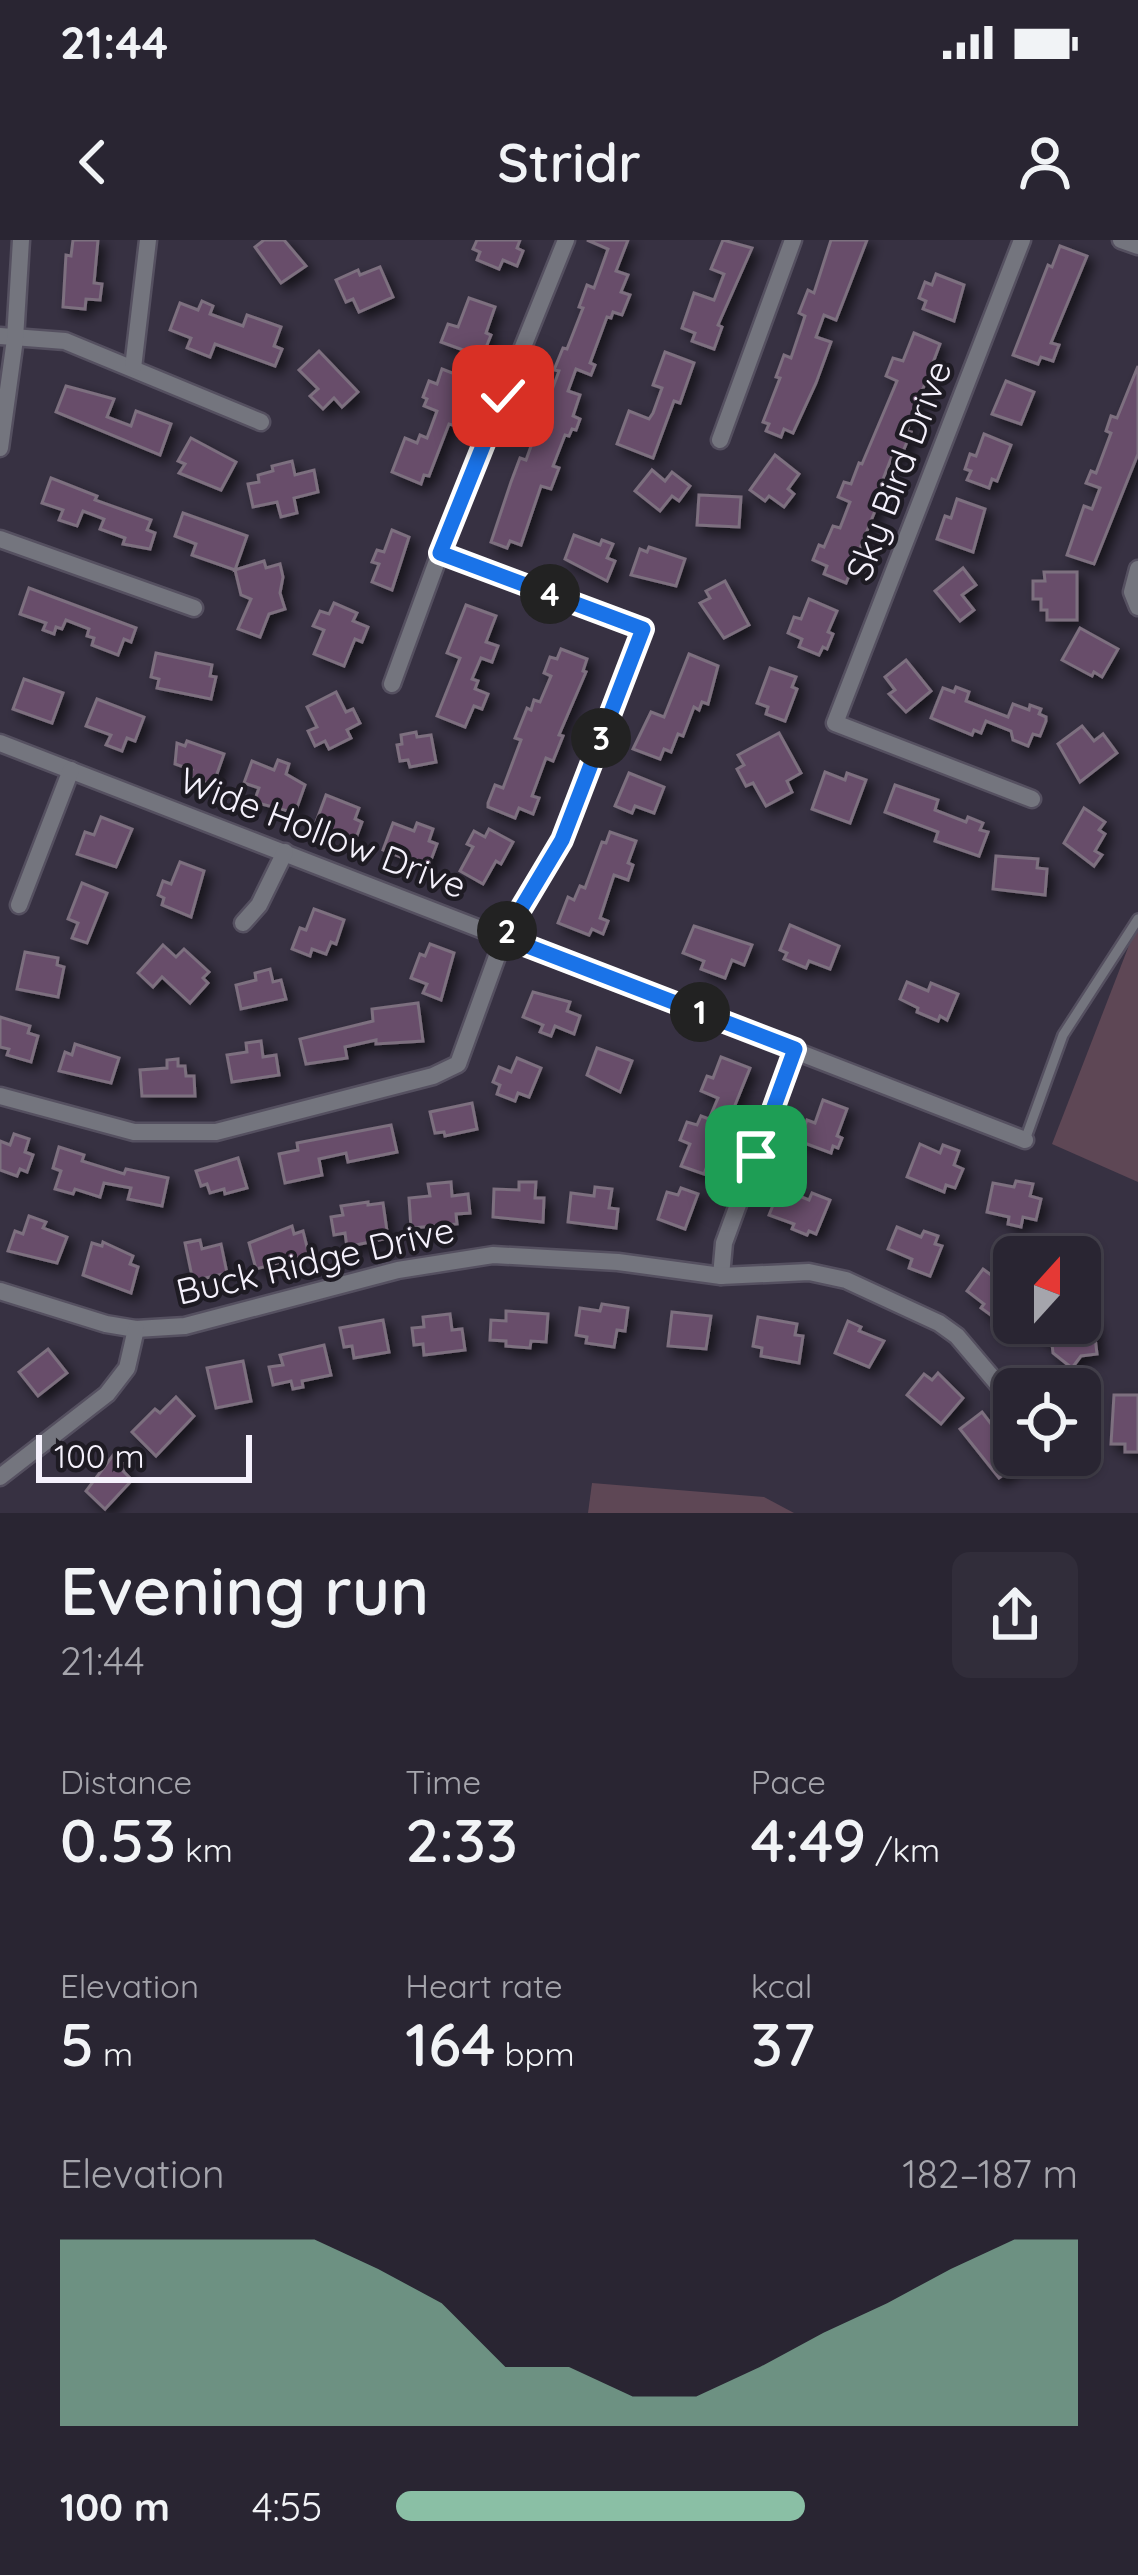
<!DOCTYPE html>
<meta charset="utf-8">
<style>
body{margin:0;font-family:Quicksand,sans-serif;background:#312d3a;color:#f1f3f6;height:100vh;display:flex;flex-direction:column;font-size:45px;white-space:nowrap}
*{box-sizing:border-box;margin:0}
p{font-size:39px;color:#a5a5ac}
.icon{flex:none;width:66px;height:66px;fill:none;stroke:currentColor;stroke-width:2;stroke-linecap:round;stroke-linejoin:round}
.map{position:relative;height:1273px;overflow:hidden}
.details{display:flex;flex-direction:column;background:#292532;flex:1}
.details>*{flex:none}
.needle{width:78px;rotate:21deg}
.controls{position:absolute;left:993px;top:996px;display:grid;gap:24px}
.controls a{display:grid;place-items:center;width:108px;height:108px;border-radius:18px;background:#292532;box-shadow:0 3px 9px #0004,0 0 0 3px #45424d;font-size:60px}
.scale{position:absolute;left:36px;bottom:30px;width:216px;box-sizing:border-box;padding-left:12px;border:6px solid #f5f1fc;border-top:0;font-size:33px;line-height:42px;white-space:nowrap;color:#f5f1fc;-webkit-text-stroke:9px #1e1b23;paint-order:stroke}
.pin{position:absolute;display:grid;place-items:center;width:102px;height:102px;color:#fff;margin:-51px;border-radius:24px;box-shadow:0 6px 18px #0006}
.km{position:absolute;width:60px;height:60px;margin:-30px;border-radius:50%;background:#222;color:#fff;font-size:33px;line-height:60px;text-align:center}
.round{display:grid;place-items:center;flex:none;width:126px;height:126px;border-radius:18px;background:#312d3a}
.head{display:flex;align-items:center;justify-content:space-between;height:204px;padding:0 60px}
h1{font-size:66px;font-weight:600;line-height:90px}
.figures{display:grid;grid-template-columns:repeat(3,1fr);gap:18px;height:204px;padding:12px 60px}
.figures div{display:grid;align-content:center}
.figures b{font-size:60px;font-weight:600}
.figures small{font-size:33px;font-weight:400}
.figures p{font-size:33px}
.chart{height:336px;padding:24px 60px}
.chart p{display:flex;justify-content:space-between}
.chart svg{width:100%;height:216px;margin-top:12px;fill:#8abfa5;opacity:.7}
ul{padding:0 60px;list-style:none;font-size:39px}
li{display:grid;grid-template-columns:192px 144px 1fr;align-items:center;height:90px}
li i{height:30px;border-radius:15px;background:#8abfa5}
.status{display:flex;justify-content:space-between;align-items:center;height:84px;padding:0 60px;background:#292532;direction:ltr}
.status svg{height:33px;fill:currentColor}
header{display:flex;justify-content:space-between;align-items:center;height:156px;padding:0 60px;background:#292532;font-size:54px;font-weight:600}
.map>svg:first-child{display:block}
</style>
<div class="status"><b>21:44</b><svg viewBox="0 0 49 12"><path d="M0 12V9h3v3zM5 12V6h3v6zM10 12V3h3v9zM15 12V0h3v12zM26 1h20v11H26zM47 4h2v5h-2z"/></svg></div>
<header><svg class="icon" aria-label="back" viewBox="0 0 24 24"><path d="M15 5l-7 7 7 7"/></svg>Stridr<svg class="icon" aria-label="person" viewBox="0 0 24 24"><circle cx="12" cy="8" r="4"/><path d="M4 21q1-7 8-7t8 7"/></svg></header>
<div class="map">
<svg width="1138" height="1273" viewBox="0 0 1138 1273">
<defs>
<filter id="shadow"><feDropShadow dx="6" dy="6" stdDeviation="6" flood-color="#0009"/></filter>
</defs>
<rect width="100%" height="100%" fill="#373142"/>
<!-- green -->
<g fill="#5e4755">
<path d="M1138,682v260l-86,-38z"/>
<path d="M592,1243l172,14 30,16h-206z"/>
</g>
<!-- building -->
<g fill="#674e6b" stroke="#7d6f7f" stroke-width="3" filter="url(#shadow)">
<path d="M73,0h25l-4,43 8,1 -2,16 -14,-1 -1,10 -22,-2 3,-52 5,1z"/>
<path d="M264,0h20l22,26 -25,17 -26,-36z"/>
<path d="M477,0h43l-3,8 6,3 -6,15 -14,-6 -4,9 -22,-9 3,-8 -7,-3z"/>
<path d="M587,0h41l-12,31 12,4 -7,17 9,3 -8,20 -9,-3 -2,6 -4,-1 -17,46 5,2 -4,10 -15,-6 -8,22 12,4 -7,21 7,3 -4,11 -4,-1 -3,7 -4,-1 -12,31 6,2 -8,21 -10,-3 -20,59 -11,-4 -3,7 -16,-6 20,-60 9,-24 6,2 13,-36 -5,-2 5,-15 6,2 14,-38 -5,-1 9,-22 4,1 16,-41 -4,-1 8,-22 7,3 14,-39z"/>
<path d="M723,0l29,8 -34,77 4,2 -8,22 -22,-8 3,-8 -13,-5 12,-35 20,7 10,-26 -13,-5z"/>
<path d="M831,0h36l-31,80 -12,-5 -8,22 15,5 -15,41 -23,50 -9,-4 -3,8 -15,-6 3,-7 -6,-2 17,-44 -4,-1 8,-22 7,3 14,-42 -6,-3 9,-23 6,3z"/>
<path d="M1060,6l27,10 -36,87 8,2 -6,16 -12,-4 -3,7 -25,-9 35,-90 4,2z"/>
<path d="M380,27l13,30 -34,15 -6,-13 -7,3 -10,-22 22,-10 2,5z"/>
<path d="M936,34l28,11 -10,36 -31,-12 3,-8 -7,-3 6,-16 7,3z"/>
<path d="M469,58l26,9 -9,26 5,2 -6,15 -6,-2 -2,7 -36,-13 7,-18 10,3z"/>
<path d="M202,61l11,5 -3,8 33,12 4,-11 34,12 -7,19 8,3 -7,17 -60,-22 -5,13 -23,-9 4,-10 -21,-8 10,-27 18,7z"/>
<path d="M914,93l26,11 -9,24 5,2 -6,15 -5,-1 -11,26 -7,21 4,1 -11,27 -8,-3 -15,39 4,1 -35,87 -22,-9 3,-8 -14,-6 6,-15 5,2 9,-21 7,2 10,-26 -12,-5 6,-15 7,2 8,-21 3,1 35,-83 -11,-5 7,-18 10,3z"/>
<path d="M319,111l39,41 -16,15 -8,-9 -11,11 -13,-13 8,-7 -19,-19z"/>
<path d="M665,112l29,11 -14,40 -6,-2 -21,57 -36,-14 12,-33 20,8 4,-6 9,-25 -9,-3z"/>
<path d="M1138,126v88l-44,110 -27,-9 17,-49 8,3 8,-21 -14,-5 5,-12 5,2 15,-40 -5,-2 5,-15 6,2z"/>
<path d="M442,129l26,10 -9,24 5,2 -8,21 -7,-2 -20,52 -5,-1 -3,9 -29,-12 13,-34 12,5 3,-8 7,3 10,-27 -13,-5 3,-7 -4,-2 6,-16 8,3z"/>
<path d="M1006,141l28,11 -13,32 -29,-10z"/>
<path d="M66,146l48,13 -7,18 24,9 5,-15 35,13 -11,31 -104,-43z"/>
<path d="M984,194l27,11 -14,36 -5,-2 -3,9 -22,-8 4,-9 -6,-2 5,-15 6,2z"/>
<path d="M191,198l45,24 -15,28 -42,-17 6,-9 -7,-3z"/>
<path d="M775,215l24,19 -11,15 6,5 -10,13 -15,-11 -4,5 -15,-11z"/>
<path d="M292,221l3,14 19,-5 4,22 -24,6 3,15 -16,4 -4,-15 -24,5 -5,-23 11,-2 -1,-7 15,-4 -1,-5z"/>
<path d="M652,230l13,11 7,-9 18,14 -11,15 -7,-5 -12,15 -25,-20z"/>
<path d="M51,238l46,18 -2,4 56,20 -4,10 8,3 -5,16 -27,-5 2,-6 -25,-9 4,-10 -21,-8 -6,15 -18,-6 4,-10 -21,-7z"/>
<path d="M699,255l42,2 -2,30 -42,-2z"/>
<path d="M957,259l28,10 -12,43 -36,-13 8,-23 6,2z"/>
<path d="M183,273l64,23 -12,34 29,-9 2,7 14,-4 3,13 -3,16 5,16 -16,5 -9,23 -22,-8 13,-30 -10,-4 -6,-25 -43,-15 4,-11 -21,-8z"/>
<path d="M392,290l17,7 -17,53 -20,-8 7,-18 -7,-2 5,-12 7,2z"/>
<path d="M574,295l26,10 2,-5 11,4 -6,14 8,3 -8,20 -42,-22z"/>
<path d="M649,307l36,12 -9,27 -45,-11 9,-26 7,3z"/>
<path d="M963,328l13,17 -14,10 12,15 -14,11 -25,-30z"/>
<path d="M1044,332h33v48h-30v-10h-6v-11h-8v-18h12z"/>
<path d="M725,341l24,44 -25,13 -24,-35 10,-5 -4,-7z"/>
<path d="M29,348l107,40 -5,14 -7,-3 -6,16 -26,-10 2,-7 -7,-2 2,-7 -23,-9 -4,9 -6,-2 -2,7 -11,-4 3,-7 -26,-9z"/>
<path d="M809,359l28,12 -9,21 5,2 -6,15 -4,-2 -4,8 -20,-8 3,-8 -14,-6 6,-16 7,2z"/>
<path d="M334,363l23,10 -4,8 15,6 -6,15 -7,-3 -11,27 -30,-12 10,-24 -11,-4 7,-15 9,3z"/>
<path d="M466,365l30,11 -10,26 12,4 -6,16 -11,-4 -9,21 6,2 -3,8 13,5 -6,15 -8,-3 -9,21 -28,-11 23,-58 -13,-5z"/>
<path d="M1080,388l38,21 -16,28 -8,-5 -2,4 -30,-16z"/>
<path d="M561,409l26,10 -4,12 3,1 -27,63 4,1 -10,25 -7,-3 -14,38 7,2 -6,16 -14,-6 -4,10 -27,-11v-4l7,-18 8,3 18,-48 -6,-2 12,-30 4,2 3,-10 6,2 11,-26 -7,-3 6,-16 7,2z"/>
<path d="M156,413l56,12 -2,11 6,1 -5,22 -54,-11 2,-9 -8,-2z"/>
<path d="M689,414l29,12 -10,38 -6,-2 -3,8 -5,-3 -11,29 -5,-2 -7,18 -7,-3 -4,10 -27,-10 18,-37 13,5z"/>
<path d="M906,420l25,31 -25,21 -17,-18 6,-4 -10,-13z"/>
<path d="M770,428l26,9 -4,10 5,2 -12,32 -19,-7 2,-7 -11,-4z"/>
<path d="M24,439l39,14 -11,30 -39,-14z"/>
<path d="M956,447l13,5 -3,9 42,16 5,-13 16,6 1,-5 11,4 -2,5 7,3v4l-6,15 -7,-2 -5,12 -15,-6 -2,-9 -25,-10 -5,12 -7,-3 -2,5 -41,-17 12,-30 11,4z"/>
<path d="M336,452l10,20 7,-3 7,14 -13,7 4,8 -22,11 -4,-8 -10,5 -7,-15 9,-4 -10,-20z"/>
<path d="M97,459l47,18 -9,24 -8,-3 -5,13 -16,-6 5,-10 -25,-9z"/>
<path d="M1082,486l12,15 9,-7 14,19 -37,29 -22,-38z"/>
<path d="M416,492l1,5 14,-2 5,27 -26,5 -2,-7 -8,1 -3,-16 5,-1 -1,-9z"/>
<path d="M779,493l22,40 -14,8 5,11 -26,14 -13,-23 -7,3 -9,-17 7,-4 -6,-10z"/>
<path d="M187,501l37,13 -11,31 -24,-8 3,-7 -17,-6 2,-21 8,3z"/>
<path d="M278,520l11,4 -3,10 19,11 -10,28 -41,-11 5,-14 -15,-5 8,-22 22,9z"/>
<path d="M825,532l20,8 2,-7 19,7 -16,43 -38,-14z"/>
<path d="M629,533l35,14 -10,26 -19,-7 -3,7 -17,-7z"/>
<path d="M895,545l43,15 -3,10 31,12 2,-5 15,6 -3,7 8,2 -9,24 -44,-15 3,-9 -53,-20z"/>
<path d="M326,555l33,13 -4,11 7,3 -7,19 -39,-19z"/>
<path d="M1084,568l21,14 -6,8 6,4 -10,17 7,4 -8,11 -30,-23z"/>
<path d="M101,577l31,12 -16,38 -39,-13 8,-22 9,3z"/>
<path d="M393,583l21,8 3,-8 16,6 -4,12 8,3 -9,24 -45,-18z"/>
<path d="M489,589l24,13 -12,22 -5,-3 -13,23 -23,-13 13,-24 -6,-3 7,-13 11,6z"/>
<path d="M610,592l26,9 -8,22 5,2 -5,15 -14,-5 -14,43 8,3 -5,13 -11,-5 -3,6 -31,-12 10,-26 6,3 6,-14 5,2 17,-46 4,1z"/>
<path d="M996,616l42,3 -1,9 10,1 -2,26 -52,-6z"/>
<path d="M180,622l24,9 -13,46 -29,-12 2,-7 -6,-3 5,-14 8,3z"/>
<path d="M82,643l25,10 -20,50 -15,-5 6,-15 -10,-4z"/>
<path d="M314,669l30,11 -8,24 -5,-2 -5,12 -14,-5 -2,7 -18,-7 8,-21 6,2z"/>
<path d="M790,685l49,21 -9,23 -21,-8 -3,7 -22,-9 3,-6 -7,-3z"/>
<path d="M694,686l58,19 -8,20 -12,-5 -7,18 -24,-9 3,-8 -21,-8z"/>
<path d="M430,704l24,9 -13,47 -18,-7 4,-9 -16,-6 9,-24 5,2z"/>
<path d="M163,705l13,12 8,-8 25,23 -6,6 5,5 -18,20 -28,-26 -9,10 -15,-14z"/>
<path d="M25,712l33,6 -1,7 7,2 -6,30 -41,-8z"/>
<path d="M270,729l3,13 8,-2 5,19 -45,10 -5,-24 20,-5 -1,-7z"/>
<path d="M907,742l21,9 3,-8 27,11 -11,26 -7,-4 -2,5 -21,-9 1,-4 -18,-9z"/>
<path d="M533,752l37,10 -3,9 13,5 -6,18 -19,-8 -4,10 -11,-4 3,-7 -20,-8z"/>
<path d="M418,763l5,38 -47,3v-4l-31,7 2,11 -41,6 -6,-25 73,-18 -1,-12z"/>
<path d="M0,777l30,9 -2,7 10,3 -7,26 -24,-7 2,-6 -9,-2z"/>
<path d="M261,801l2,16 13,-2 3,20 -47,7 -5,-27 20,-3 -1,-9z"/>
<path d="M75,804l44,14 -8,25 -52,-12 6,-19 7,3z"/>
<path d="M597,808l35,13 -12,31 -33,-17z"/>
<path d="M721,817l29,11 -40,99 -3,-1 -3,8 -23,-8 9,-22 -10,-4 7,-18 10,3 4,-9 8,3 9,-21 -17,-7 6,-15 6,2z"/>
<path d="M517,818l24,10 -12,29 -11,-4 -3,8 -18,-7 3,-9 -7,-3 6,-15 12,5z"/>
<path d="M178,819v7h7l1,10h8l1,20h-53l-2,-26 27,-2v-8z"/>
<path d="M823,860l24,9 -10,27 5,2 -4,10 -5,-2 -2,7 -32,-12 8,-21 8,3z"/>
<path d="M472,863l5,26 -32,7 -1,-4 -9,1 -5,-21z"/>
<path d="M391,885l6,27 -49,10 -2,-9 -27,6 3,16 -37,8 -6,-29 19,-4 -1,-7z"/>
<path d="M14,894l15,5 -4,13 8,3 -6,17 -7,-3 -3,7 -17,-6v-29l10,4z"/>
<path d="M920,904l20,9 3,-8 16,6 -5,14 9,4 -8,19 -9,-3 -2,7 -37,-15z"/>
<path d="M59,907l25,8 -2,6 42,13 2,-5 42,9 -6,28 -34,-7 3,-11 -27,-5 -4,14 -25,-8 -2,5 -18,-5 6,-18 -8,-3z"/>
<path d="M238,918l9,30 -22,6 -1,-5 -14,4 -3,-9 -6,2 -5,-15z"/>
<path d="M1016,941l17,3 -3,12 11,3 -5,21 -13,-3 -2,10 -13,-3 1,-7 -22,-5 6,-29 21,4z"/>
<path d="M451,942l1,14 16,-2 2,19 -14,1 1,10 -46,4 -2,-30 21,-2 -2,-12z"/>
<path d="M519,942h17l-1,16h9l-1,24 -50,-5 1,-28 25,1z"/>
<path d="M595,947l17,2 -3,19 9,1 -2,19 -48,-6 3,-29 23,3z"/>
<path d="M681,948l17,6 -13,35 -27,-10 9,-27 11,3z"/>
<path d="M780,948l29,12 3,-7 18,7 -14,34 -7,-3 -2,4 -15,-6 2,-5 -25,-9z"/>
<path d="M368,962v3l15,-2 5,35 -41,9 -2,-14 -11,2 -3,-18 12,-2 -2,-9z"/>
<path d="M29,976l17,6 -3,6 24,9 -10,26 -49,-12 7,-20 8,3z"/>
<path d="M292,986l2,8 9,-3 6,24 -53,14 -7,-26z"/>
<path d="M897,987l24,10 3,-6 14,5 -3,8 7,2 -12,30 -21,-8 3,-9 -24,-10z"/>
<path d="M200,1000l2,9 19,-5 6,29 -34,8 -8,-38z"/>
<path d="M103,1002l30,14 -3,8 8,3 -7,26 -48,-18 9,-32 10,3z"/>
<path d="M983,1029l19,14 4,-5 8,6v21l-9,12 -7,-4 -3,5 -14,-10 3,-4 -17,-13z"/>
<path d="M602,1064l26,4 -3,23 -8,-1 -3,17 -28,-4 1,-6 -11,-2 4,-27 20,3z"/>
<path d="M1080,1070l13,10 4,34 -16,2 -9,12 -19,-15 -1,-9 -10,-8 -2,-13h40z"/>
<path d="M506,1071l42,3 -2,28 -15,-1 -1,7 -24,-2v-5l-16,-1 1,-20 15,1z"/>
<path d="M672,1072l39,4 -5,33 -38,-3z"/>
<path d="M450,1074l2,16 10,-1 3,21 -41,5 -1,-11 -9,1 -2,-17 12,-1 -1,-10z"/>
<path d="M758,1077l39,7 -2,11 8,1 -4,27 -38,-7 1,-8 -9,-2z"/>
<path d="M383,1080l6,32 -35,6 -2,-12 -8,1 -4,-19z"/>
<path d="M848,1081l13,6 -2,4 25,10 -15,26 -34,-14z"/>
<path d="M324,1105l7,30 -29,6 1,6 -10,2 -2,-8 -18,4 -4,-18 14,-2 -3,-10z"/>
<path d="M48,1109l19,24 -29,23 -19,-24z"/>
<path d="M243,1121l8,40 -35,7 -9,-40z"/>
<path d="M938,1133l25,25 -22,26 -34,-29 17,-21 8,6z"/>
<path d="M1114,1155h24v57h-13v-8h-14z"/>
<path d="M176,1157l18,19 -38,40 -24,-24 23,-23 5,4z"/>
<path d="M982,1172l29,38 -6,5 9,12 -15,11 -39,-49z"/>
<path d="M114,1214l13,12 -4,5 9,9 -27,29 -19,-18z"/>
</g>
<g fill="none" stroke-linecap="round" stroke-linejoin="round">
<defs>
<path id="lane" d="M1025,900l38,-105 75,-116"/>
<g id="street">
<path d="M1022,0l-187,483 197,76"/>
<path d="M1121,0l17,6"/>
<path d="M0,96l65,5 196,81"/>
<path d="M133,128l15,-128"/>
<path d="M720,200l73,-200"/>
<path d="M0,208l15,-109 6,-99"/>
<path d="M0,299l194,69"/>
<path d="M1138,329l-6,23 6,15"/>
<path d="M392,444l48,-131 126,-313"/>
<path d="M0,503l1025,397"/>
<path d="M19,665l52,-135"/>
<path d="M243,683l16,-18 26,-53"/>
<path d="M0,856l134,36h82l217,-56 25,-12 46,-127 15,-29 43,-68 81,-211 -203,-76"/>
<path d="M721,1036l3,-33 71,-194"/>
<path d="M0,1051l106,33 30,5 49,-3 213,-56 95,-15 125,7 103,14 88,-4 37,8 93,43 18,13 44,52 13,8"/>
<path d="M0,1237l107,-83 20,-26 9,-39"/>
</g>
</defs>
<!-- lane casing -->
<use href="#lane" stroke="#555060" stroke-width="14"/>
<!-- street casing -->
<use href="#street" stroke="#555060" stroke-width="21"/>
<!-- lane -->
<use href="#lane" stroke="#74757e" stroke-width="9"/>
<!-- street -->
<use href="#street" stroke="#74757e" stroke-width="16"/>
</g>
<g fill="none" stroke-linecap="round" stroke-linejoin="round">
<defs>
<path id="route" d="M503,156l-63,157 203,76 -81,211 -58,97 291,112 -39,107"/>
</defs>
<!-- route casing -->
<use href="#route" stroke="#fff" stroke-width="24"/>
<!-- route -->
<use href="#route" stroke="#1a73e8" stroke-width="15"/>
</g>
<g text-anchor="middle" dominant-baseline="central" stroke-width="9" stroke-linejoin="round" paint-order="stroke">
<!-- street labels -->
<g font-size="36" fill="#f5f1fc" stroke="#1e1b23">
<text transform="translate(898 230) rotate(-69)">Sky Bird Drive</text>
<text transform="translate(323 592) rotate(21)">Wide Hollow Drive</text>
<text transform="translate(315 1020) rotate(-13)">Buck Ridge Drive</text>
</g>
</g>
</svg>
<div class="controls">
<a><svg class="needle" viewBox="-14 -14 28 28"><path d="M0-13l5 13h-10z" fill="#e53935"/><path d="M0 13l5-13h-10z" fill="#a5a5ac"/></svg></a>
<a><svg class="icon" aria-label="locate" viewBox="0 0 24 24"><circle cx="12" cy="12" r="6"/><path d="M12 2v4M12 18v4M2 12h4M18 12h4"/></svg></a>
</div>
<div class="scale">100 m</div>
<div class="pin" style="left:756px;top:916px;background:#1e9e55"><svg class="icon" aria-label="arrive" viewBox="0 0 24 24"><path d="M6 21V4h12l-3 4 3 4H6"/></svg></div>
<div class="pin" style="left:503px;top:156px;background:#d93025"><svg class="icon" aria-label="check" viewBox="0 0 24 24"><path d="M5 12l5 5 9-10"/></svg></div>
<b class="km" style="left:700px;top:772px">1</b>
<b class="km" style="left:507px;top:691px">2</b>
<b class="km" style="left:601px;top:498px">3</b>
<b class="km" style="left:550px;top:354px">4</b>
</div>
<section class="details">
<div class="head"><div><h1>Evening run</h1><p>21:44</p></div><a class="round"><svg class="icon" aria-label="share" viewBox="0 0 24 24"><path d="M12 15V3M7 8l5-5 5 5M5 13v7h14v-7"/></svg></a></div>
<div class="figures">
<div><p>Distance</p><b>0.53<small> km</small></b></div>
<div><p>Time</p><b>2:33</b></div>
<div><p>Pace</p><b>4:49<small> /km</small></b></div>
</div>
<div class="figures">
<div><p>Elevation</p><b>5<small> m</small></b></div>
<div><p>Heart rate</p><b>164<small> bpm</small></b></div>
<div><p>kcal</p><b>37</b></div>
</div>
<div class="chart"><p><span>Elevation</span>182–187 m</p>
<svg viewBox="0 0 160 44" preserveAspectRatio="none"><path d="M0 44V6L10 6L20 6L30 6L40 6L50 12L60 19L70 32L80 32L90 38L100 38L110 32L120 25L130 19L140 12L150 6L160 6V44z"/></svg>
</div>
<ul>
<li><b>100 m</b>4:55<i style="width:60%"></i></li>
</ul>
</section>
